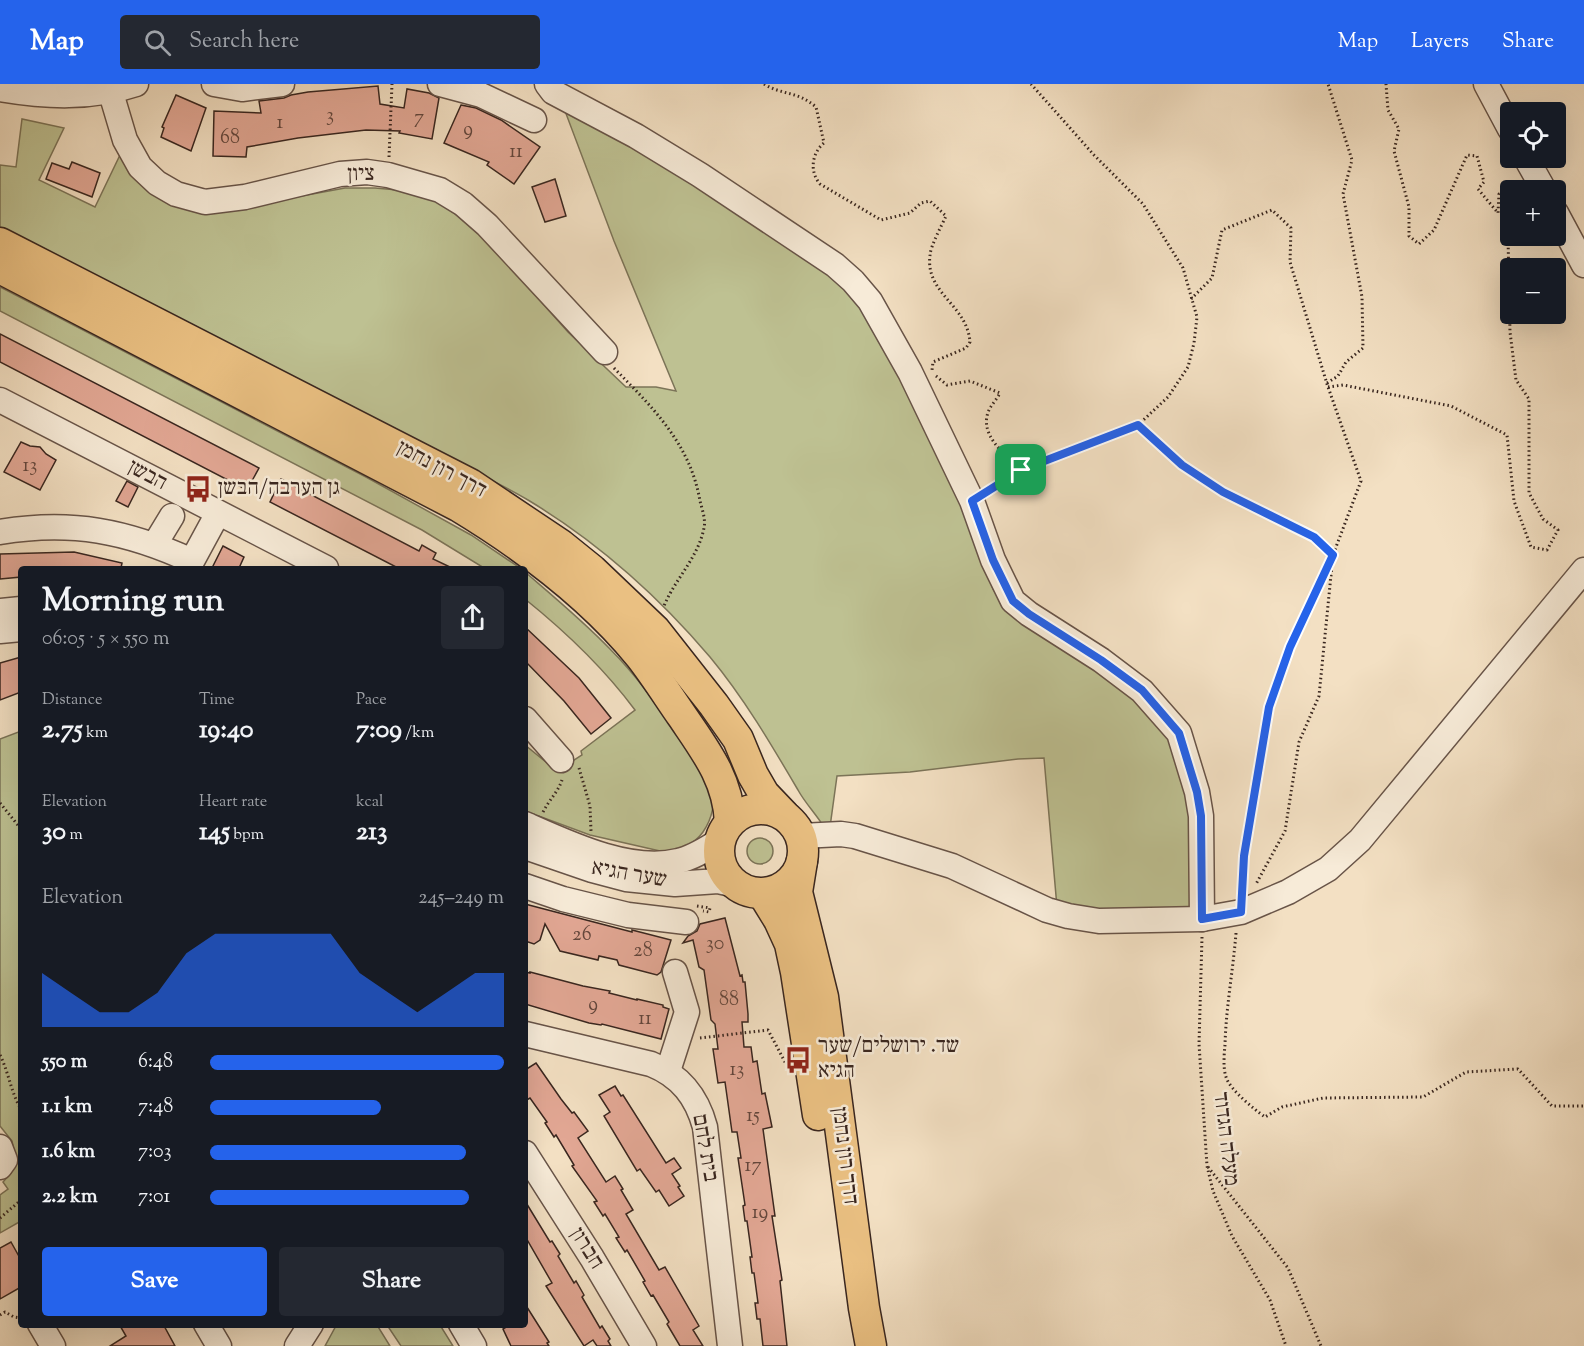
<!DOCTYPE html>
<meta charset="utf-8">
<style>
body{margin:0;font-family:"Sorts Mill Goudy","Frank Ruhl Libre",serif;background:#242831;color:#f1f3f6;height:100vh;display:flex;flex-direction:column;font-size:22px;white-space:nowrap}
*{box-sizing:border-box;margin:0}
p{font-size:20px;color:#9ea1a6}
.icon{flex:none;width:33px;height:33px;fill:none;stroke:currentColor;stroke-width:2;stroke-linecap:round;stroke-linejoin:round}
.map{position:relative;flex:1;overflow:hidden}
.sheet{position:absolute;left:18px;top:482px;width:510px;height:762px;display:flex;flex-direction:column;background:#171b24;border-radius:6px;box-shadow:0 6px 24px #0002}
.sheet>*{flex:none}
.tools{position:absolute;left:1500px;top:18px;display:grid;gap:12px}
.tools a{display:grid;place-items:center;width:66px;height:66px;border-radius:6px;background:#171b24;box-shadow:0 6px 24px #0002;font-size:30px}
.pin{position:absolute;display:grid;place-items:center;width:51px;height:51px;color:#fff;margin:-26px;border-radius:12px;box-shadow:0 3px 9px #0006}
.round{display:grid;place-items:center;flex:none;width:63px;height:63px;border-radius:6px;background:#242831}
.headline{display:flex;align-items:center;justify-content:space-between;height:102px;padding:0 24px}
h1{font-size:33px;font-weight:700;line-height:45px}
.stats{display:grid;grid-template-columns:repeat(3,1fr);gap:9px;height:102px;padding:6px 24px}
.stats div{display:grid;align-content:center}
.stats b{font-size:26px;font-weight:700}
.stats small{font-size:16px;font-weight:400}
.stats p{font-size:16px}
.chart{height:168px;padding:12px 24px}
.chart p{display:flex;justify-content:space-between}
.chart svg{width:100%;height:108px;margin-top:6px;fill:#2563eb;opacity:.7}
.cta{display:flex;gap:12px;margin-top:auto;padding:12px 24px}
.cta a{flex:1;height:69px;border-radius:6px;background:#2563eb;color:#fff;font-size:24px;font-weight:700;line-height:69px;text-align:center}
.cta a+a{background:#242831;color:#f1f3f6}
ul{padding:0 24px;list-style:none;font-size:20px}
li{display:grid;grid-template-columns:96px 72px 1fr;align-items:center;height:45px}
li i{height:15px;border-radius:8px;background:#2563eb}
header{display:flex;align-items:center;gap:36px;box-sizing:border-box;height:84px;padding:0 30px;background:#2563eb;color:#fff}
header strong{font-size:28px}
nav{display:flex;gap:33px;margin-inline-start:auto;font-size:21px}
.search{width:420px;height:54px;background:#242831;display:flex;align-items:center;gap:15px;box-sizing:border-box;padding:0 21px;border-radius:6px;color:#9ea1a6;font-size:22px}
.map>svg:first-child{display:block}
</style>
<header>
<strong>Map</strong>
<div class="search"><svg class="icon" aria-label="search" viewBox="0 0 24 24"><circle cx="10" cy="10" r="6"/><path d="M15 15l6 6"/></svg>Search here</div>
<nav><a>Map</a><a>Layers</a><a>Share</a></nav>
</header>
<div class="map">
<svg width="1584" height="1262" viewBox="0 0 1584 1262">
<rect width="100%" height="100%" fill="#f3e0c3"/>
<filter id="stains"><feTurbulence type="fractalNoise" baseFrequency=".00333" numOctaves="4"/><feColorMatrix values="0 0 0 0 .2 0 0 0 0 .09 0 0 0 0 .02 0 0 0 .5 -.17"/></filter>
<radialGradient id="worn" r=".72"><stop offset=".6" stop-color="#630" stop-opacity="0"/><stop offset="1" stop-color="#630" stop-opacity=".3"/></radialGradient>
<!-- green -->
<g fill="#bec192" stroke="#7c7458" stroke-width="1.5">
<path d="M565,27l97,53 182,121 28,36 98,199 23,69 11,17 111,75 35,30 22,31 18,67v100l-83,7 -50,-9 -13,-149 -26,1 -108,13 -73,4 -7,51h-6c-8,-13 -19,-24 -26,-37 -27,-46 -54,-92 -88,-133 -51,-60 -114,-116 -182,-157 -17,-10 -35,-19 -52,-28l-476,-240v-67l16,2 6,-48 42,9 -25,52 56,27 25,-52 106,55 119,-22h30l34,3 26,9 23,16 32,28 78,88 58,55h30l20,4 -62,-150z"/>
<path d="M0,203l366,190 105,58 49,33h-36l-62,-38 -422,-219z"/>
<path d="M525,488c29,25 58,49 85,77 29,29 53,63 75,97 8,12 20,25 26,38 6,16 1,35 -8,48 -10,14 -27,21 -43,19l-70,-16 -65,-24v-66l32,26 25,-16 -1,-4 54,-41c-32,-43 -69,-78 -110,-111z"/>
<path d="M21,647v490l-21,12v-38l8,-6 -5,-7 8,-9 2,-27 -1,-5 -12,-15v-387z"/>
<circle cx="760" cy="767" r="13"/>
<path d="M337,1240l40,1 13,21h-65z"/>
<path d="M387,1241h53l13,21h-52z"/>
</g>
<!-- building -->
<g fill="#e2a794" stroke="#39261f" stroke-width="1.5">
<path d="M378,2l2,18 24,4 3,-19 22,4 10,5 -7,41 -33,-6 1,-2 -34,-1 -68,8 -51,9 -1,10 -33,-1 1,-45 47,2 -2,-12 25,-3 7,-3 17,-3z"/>
<path d="M176,11l30,13 -15,43 -30,-14 3,-9 -2,-1z"/>
<path d="M461,21l15,3 25,12 39,27 -26,37 -27,-19 2,-3 -45,-19z"/>
<path d="M72,78l28,11 -8,24 -46,-18 6,-16 17,6z"/>
<path d="M555,95l11,37 -21,6 -13,-35z"/>
<path d="M0,250l259,134 -12,22 -247,-128z"/>
<path d="M21,358l9,4 10,1 6,7 10,6 -16,30 -36,-18z"/>
<path d="M281,395l138,72 3,-6 14,8 -3,6 19,9h-54l-128,-66z"/>
<path d="M127,397l11,6 -10,20 -12,-6z"/>
<path d="M223,462l21,11 -5,11h-27z"/>
<path d="M74,468l48,11 -1,5h-100v9l-21,2v-25z"/>
<path d="M525,543l54,51 32,40 -20,16 -27,-33 -39,-40z"/>
<path d="M21,573v35l-21,8v-37z"/>
<path d="M525,820l107,28v-2l39,10 -10,32 -4,3 -38,-10 -2,-5 -18,-4 -1,4 -38,-9 -15,-27 -5,16 -6,4 -9,-3z"/>
<path d="M725,834l15,58 2,-1 1,7h2l3,32v8h-6l2,25h7l2,15 4,-1 5,33 3,-1 7,34 -9,2 12,87h-3l10,64 -2,1 7,65h-24l-3,-27h-3l-2,-16h3l-4,-30h-2l-2,-16h2l-5,-36h-2l-2,-15 2,-1 -7,-47h3l-4,-26h-5l-7,-50 -7,1 -5,-34h5l-3,-25 -4,-4 -7,-50 -5,-3 -6,-27 -10,3 5,-7 9,-5 3,-7z"/>
<path d="M525,888l5,1v-1l53,14 27,5 -1,2 28,7v-1l26,6v2l6,2 -8,30 -59,-15 -1,1 -12,-2 -64,-19z"/>
<path d="M536,979l25,36 11,14 2,-1 14,19 -10,7 28,44 9,-6 8,13 -2,1 12,20 -7,4 33,56 6,-3 34,59 -6,4 10,16h-23l-13,-22 2,-2 -16,-27 -2,1 -8,-14 2,-1 -18,-31 -2,2 -9,-14 3,-1 -14,-23 -2,2 -9,-14 3,-1 -25,-35 2,-1 -18,-30 -2,2 -9,-14 2,-1 -17,-24 -5,3v-31z"/>
<path d="M615,1002l6,10 2,-1 43,68 8,-5 7,10 -9,6 8,12 -2,1 6,9 -15,10 -10,-16 -3,2 -16,-23 -3,2 -33,-55 6,-4 -11,-17z"/>
<path d="M525,1117l25,41 2,-1 8,13 -2,2 16,27 2,-2 8,14 -2,2 18,31 2,-2 8,13 -2,2 3,5h-14l-4,-6 -9,6 -38,-60 6,-3 -27,-47z"/>
<path d="M11,1158l10,18v27l-21,12v-51z"/>
<path d="M525,1220l24,38 -2,1 2,3h-38l-8,-17 8,-5h14z"/>
<path d="M119,1240h44l12,22h-65l16,-10z"/>
</g>
<g fill="none" stroke-linecap="round" stroke-linejoin="round">
<defs>
<g id="minor">
<path d="M214,0l28,5 40,-5"/>
<path d="M440,0l41,11 53,25"/>
<path d="M547,0l6,8 83,44 64,39 135,90 18,16 17,20 40,71 62,129 21,59 20,41 16,13 72,46 41,31 37,42 18,59 4,24 1,103"/>
<path d="M1486,0l24,45"/>
<path d="M0,5c47,8 91,10 136,-5"/>
<path d="M111,9l14,47 15,27 17,16 19,11 29,8 40,-5 95,-23 27,-2 21,3 52,15 23,14 24,21 118,127"/>
<path d="M1526,74l18,32"/>
<path d="M1556,129l28,52"/>
<path d="M0,316l326,168"/>
<path d="M0,448c71,-12 127,-1 192,29l26,-48"/>
<path d="M155,460l17,-28"/>
<path d="M0,527l21,-2"/>
<path d="M0,547l21,-2"/>
<path d="M525,635l36,41"/>
<path d="M525,740c43,19 105,49 153,37 15,-3 28,-12 41,-20"/>
<path d="M801,752l40,-2 14,2 97,30 95,44 21,6 31,5 103,-2 39,-7 47,-20 40,-23 32,-29 224,-270"/>
<path d="M525,763l67,23 34,9 49,5 43,-3 18,4"/>
<path d="M525,802l38,13 65,16 58,7"/>
<path d="M525,950l126,30c30,12 46,33 54,63l25,219"/>
<path d="M668,987l19,-59 -12,-40"/>
<path d="M0,1063l5,13 -5,7"/>
<path d="M525,1069l67,105 52,88"/>
<path d="M40,1240l13,22"/>
<path d="M206,1240l13,22"/>
<path d="M461,1240l13,22"/>
<path d="M297,1262l14,-22"/>
</g>
<g id="major">
<path d="M0,159l470,241 91,61 31,25 63,60 59,75 24,34 15,36 11,19 20,21"/>
<path d="M0,184l458,238c66,40 133,90 182,150 15,19 28,40 42,60 23,34 46,63 48,106"/>
<circle cx="761" cy="767" r="42"/>
<path d="M802,777l-5,31 26,105 41,311 7,38"/>
<path d="M763,810l16,26 11,24 6,28 22,143"/>
</g>
</defs>
<!-- minor casing -->
<use href="#minor" stroke="#685448" stroke-width="27"/>
<!-- major casing -->
<use href="#major" stroke="#39261f" stroke-width="33"/>
<!-- path -->
<g stroke="#39261f" stroke-width="3" stroke-dasharray="1.5 3" stroke-linecap="butt">
<path d="M764,0c17,11 34,7 52,23l8,36c-12,10 -15,28 -4,41l61,36 29,-7 11,-10 9,-2 16,15c-5,11 -15,29 -16,39 -5,39 37,49 40,87l-4,6 -33,14 -1,8"/>
<path d="M389,73l3,-73"/>
<path d="M1191,215l21,-21 10,-48 50,-20 19,18 -1,34 37,122 34,97 -28,74 -14,141 -20,46 -14,89 -29,53"/>
<path d="M614,284c38,39 76,75 86,133 2,8 6,19 4,27 -6,30 -29,51 -40,78"/>
<path d="M936,292l11,9 23,-4 30,12c-3,6 -8,11 -11,17 -11,25 16,44 32,60"/>
<path d="M1327,299l11,-7 8,-14 17,-14 -1,-51 -19,-103 9,-34 -24,-76"/>
<path d="M1328,303l15,-2 108,21 56,29 7,66 17,46 16,3 11,-20 -15,-11 -14,-26v-94l-13,-19 -6,-48 -3,-142 -8,4 -1,19 -20,-24 6,-7 -7,-26 -10,-1 -33,75 -15,14 -10,-8v-29l-15,-56 5,-22 -11,-19 -2,-26"/>
<path d="M1138,341l44,40 41,27 91,45 19,18c-13,32 -32,63 -44,95 -28,75 -44,162 -47,241"/>
<path d="M989,406l32,-20 117,-45 30,-28 20,-30 6,-24 3,-26 -14,-49 -40,-64 -49,-49 -63,-71"/>
<path d="M579,684l11,38 1,25"/>
<path d="M0,719l21,26"/>
<path d="M543,728c6,-12 15,-20 19,-32"/>
<path d="M697,822l13,2 -1,4 -6,-1"/>
<path d="M1236,849c-3,38 -10,74 -11,112 -1,10 -2,23 1,32 4,13 28,32 39,40l17,-10 41,-9 100,-1 43,-25 52,-3 34,37h32"/>
<path d="M1202,853l-3,107 8,122 6,25 19,45 38,64 16,46"/>
<path d="M700,954l68,-8 18,34"/>
<path d="M0,971c9,18 11,38 21,54"/>
<path d="M1208,1083l80,101 33,78"/>
<path d="M0,1134l21,-18"/>
<path d="M0,1231l5,-3 9,5 7,1"/>
</g>
<!-- minor -->
<use href="#minor" stroke="#f7ebd8" stroke-width="24"/>
<!-- major -->
<use href="#major" stroke="#eac082" stroke-width="30"/>
</g>
<g fill="none" stroke-linecap="round" stroke-linejoin="round">
<defs>
<path id="route" d="M1138,341l44,40 41,27 91,45 19,18 -43,92 -21,60 -25,149 -3,56 -39,7 -1,-103 -4,-24 -18,-59 -37,-43 -41,-30 -72,-46 -16,-13 -20,-41 -21,-59 49,-31z"/>
</defs>
<!-- route casing -->
<use href="#route" stroke="#fff" stroke-width="12"/>
<!-- route -->
<use href="#route" stroke="#2563eb" stroke-width="8"/>
</g>
<!-- icons -->
<defs>
<symbol id="bus-bare" viewBox="-9 -9 18 18"><path d="M-5-6H5V4H4V6H2V4H-2V6H-4V4H-5ZM-3.5-4V0h7V-4ZM-3.5 1.2v1.5H-2V1.2ZM2 1.2v1.5H3.5V1.2Z" fill="#8f2418" stroke="#f7ebd8" stroke-width="2.5" paint-order="stroke"/></symbol>
</defs>
<g fill-rule="evenodd">
<use href="#bus-bare" x="179" y="386" width="38" height="38"/>
<use href="#bus-bare" x="779" y="957" width="38" height="38"/>
</g>
<g text-anchor="middle" dominant-baseline="central" stroke-width="5" stroke-linejoin="round" paint-order="stroke">
<!-- number labels -->
<g font-size="20" fill="#63463c">
<text x="330" y="32">3</text>
<text x="419" y="34">7</text>
<text x="280" y="39">1</text>
<text x="468" y="46">9</text>
<text x="230" y="54">68</text>
<text x="516" y="68">11</text>
<text x="30" y="382">13</text>
<text x="582" y="851">26</text>
<text x="715" y="860">30</text>
<text x="643" y="867">28</text>
<text x="729" y="916">88</text>
<text x="593" y="921">9</text>
<text x="645" y="935">11</text>
<text x="737" y="986">13</text>
<text x="753" y="1032">15</text>
<text x="753" y="1082">17</text>
<text x="760" y="1129">19</text>
</g>
<!-- street labels -->
<g font-size="22" fill="#39261f" stroke="#f7ebd8">
<text transform="translate(361 91) rotate(-1)">ציון</text>
<text transform="translate(441 386) rotate(28)">דרך רון נחמן</text>
<text transform="translate(147 392) rotate(28)">הבשן</text>
<text transform="translate(629 791) rotate(10)">שער הגיא</text>
<text transform="translate(1225 1055) rotate(83)">מעלה הגדוד</text>
<text transform="translate(704 1064) rotate(80)">בית לחם</text>
<text transform="translate(844 1072) rotate(83)">דרך רון נחמן</text>
<text transform="translate(586 1165) rotate(58)">חברון</text>
</g>
<!-- poi labels -->
<g font-size="22" fill="#39261f" stroke="#f7ebd8" text-anchor="start">
<text x="218" y="405">גן הערבה/הבשן</text>
<text x="818" y="963">שד. ירושלים/שער<tspan x="818" dy="25">הגיא</tspan></text>
</g>
</g>
<rect width="100%" height="100%" filter="url(#stains)"/>
<rect width="100%" height="100%" fill="url(#worn)"/>
</svg>
<div class="tools">
<a><svg class="icon" aria-label="locate" viewBox="0 0 24 24"><circle cx="12" cy="12" r="6"/><path d="M12 2v4M12 18v4M2 12h4M18 12h4"/></svg></a>
<a>+</a>
<a>−</a>
</div>
<div class="pin" style="left:1021px;top:386px;background:#1e9e55"><svg class="icon" aria-label="arrive" viewBox="0 0 24 24"><path d="M6 21V4h12l-3 4 3 4H6"/></svg></div>
<section class="sheet">
<div class="headline"><div><h1>Morning run</h1><p>06:05 · 5 × 550 m</p></div><a class="round"><svg class="icon" aria-label="share" viewBox="0 0 24 24"><path d="M12 15V3M7 8l5-5 5 5M5 13v7h14v-7"/></svg></a></div>
<div class="stats">
<div><p>Distance</p><b>2.75<small> km</small></b></div>
<div><p>Time</p><b>19:40</b></div>
<div><p>Pace</p><b>7:09<small> /km</small></b></div>
</div>
<div class="stats">
<div><p>Elevation</p><b>30<small> m</small></b></div>
<div><p>Heart rate</p><b>145<small> bpm</small></b></div>
<div><p>kcal</p><b>213</b></div>
</div>
<div class="chart"><p><span>Elevation</span>245–249 m</p>
<svg viewBox="0 0 160 44" preserveAspectRatio="none"><path d="M0 44V22L10 30L20 38L30 38L40 30L50 14L60 6L70 6L80 6L90 6L100 6L110 22L120 30L130 38L140 30L150 22L160 22V44z"/></svg>
</div>
<ul>
<li><b>550 m</b>6:48<i style="width:100%"></i></li>
<li><b>1.1 km</b>7:48<i style="width:58%"></i></li>
<li><b>1.6 km</b>7:03<i style="width:87%"></i></li>
<li><b>2.2 km</b>7:01<i style="width:88%"></i></li>
</ul>
<div class="cta"><a>Save</a><a>Share</a></div>
</section>
</div>
